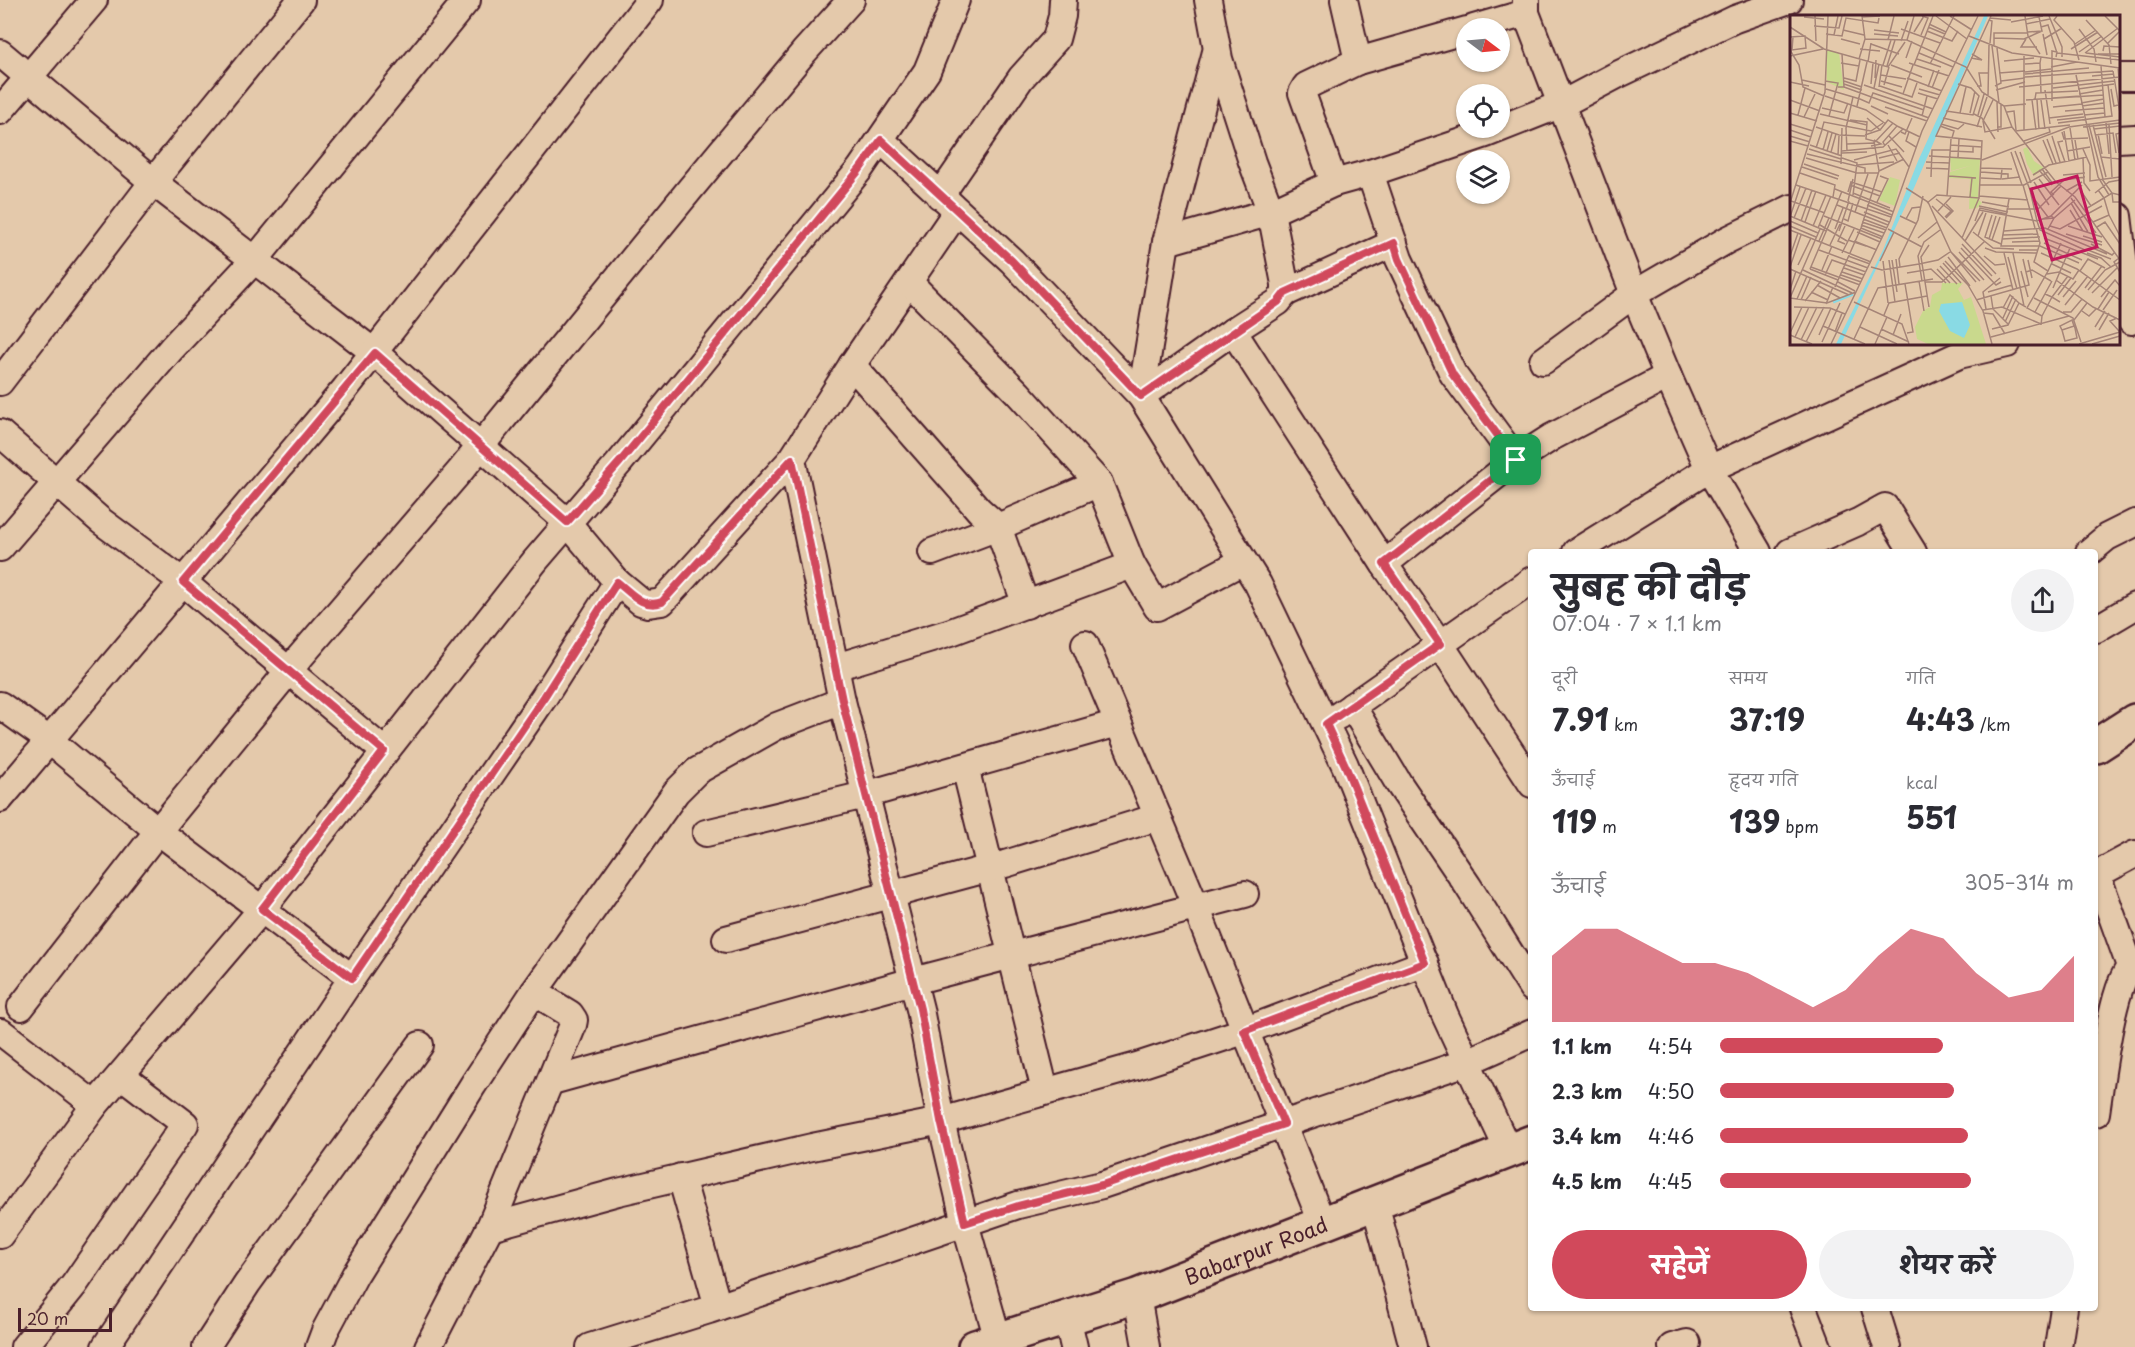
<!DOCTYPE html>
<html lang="hi">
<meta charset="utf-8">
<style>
body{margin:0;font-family:"Playpen Sans","Playpen Sans Deva",sans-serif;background:#f2f2f3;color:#2b2b33;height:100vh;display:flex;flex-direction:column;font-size:22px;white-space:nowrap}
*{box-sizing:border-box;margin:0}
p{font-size:20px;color:#7c7c81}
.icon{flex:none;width:33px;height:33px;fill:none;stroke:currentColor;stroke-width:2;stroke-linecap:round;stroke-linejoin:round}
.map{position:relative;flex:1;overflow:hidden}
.panel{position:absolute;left:1528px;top:549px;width:570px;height:762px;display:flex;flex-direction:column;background:#fff;border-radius:6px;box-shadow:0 2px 4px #0004}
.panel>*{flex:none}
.needle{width:39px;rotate:106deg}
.controls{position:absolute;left:1456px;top:18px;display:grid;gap:12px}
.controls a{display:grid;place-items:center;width:54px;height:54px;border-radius:50%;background:#fff;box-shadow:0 2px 4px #0004;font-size:30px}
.scale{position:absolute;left:18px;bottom:15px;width:94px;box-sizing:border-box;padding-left:6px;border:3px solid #4a1f2b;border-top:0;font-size:16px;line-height:21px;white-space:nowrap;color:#4a1f2b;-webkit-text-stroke:4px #e4c9ab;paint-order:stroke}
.pin{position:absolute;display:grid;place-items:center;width:51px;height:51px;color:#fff;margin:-26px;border-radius:12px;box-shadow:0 3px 9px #0006}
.round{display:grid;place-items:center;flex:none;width:63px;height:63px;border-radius:32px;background:#f2f2f3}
.overview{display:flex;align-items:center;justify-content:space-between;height:102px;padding:0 24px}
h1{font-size:33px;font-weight:700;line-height:45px}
.stats{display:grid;grid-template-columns:repeat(3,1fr);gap:9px;height:102px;padding:6px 24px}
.stats div{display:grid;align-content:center}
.stats b{font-size:30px;font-weight:700}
.stats small{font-size:16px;font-weight:400}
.stats p{font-size:16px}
.chart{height:168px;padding:12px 24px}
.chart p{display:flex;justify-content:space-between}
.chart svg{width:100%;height:108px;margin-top:6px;fill:#d1495b;opacity:.7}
.action{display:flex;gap:12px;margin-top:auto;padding:12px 24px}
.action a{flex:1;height:69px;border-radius:36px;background:#d1495b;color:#fff;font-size:24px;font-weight:700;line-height:69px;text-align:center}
.action a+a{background:#f2f2f3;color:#2b2b33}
ul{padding:0 24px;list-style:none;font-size:20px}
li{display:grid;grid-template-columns:96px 72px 1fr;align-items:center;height:45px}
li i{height:15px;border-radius:8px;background:#d1495b}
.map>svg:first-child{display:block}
</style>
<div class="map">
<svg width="2135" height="1347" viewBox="0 0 2135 1347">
<rect width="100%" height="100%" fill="#e4c9ab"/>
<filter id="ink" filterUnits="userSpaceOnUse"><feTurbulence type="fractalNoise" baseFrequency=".0167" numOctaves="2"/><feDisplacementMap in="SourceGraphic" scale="12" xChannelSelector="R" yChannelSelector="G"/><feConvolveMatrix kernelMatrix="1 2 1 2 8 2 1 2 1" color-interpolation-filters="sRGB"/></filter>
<g filter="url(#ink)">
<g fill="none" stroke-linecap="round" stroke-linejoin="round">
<defs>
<g id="minor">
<path d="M1208,0l11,59 33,103 19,50 14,72v9l-7,9 -45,29"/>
<path d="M1344,0l14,61 109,-31"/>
<path d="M1526,0v13l108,281 34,82 41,93 49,83"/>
<path d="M1474,28l52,-15"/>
<path d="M1217,48l-51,194 -25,154 117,188 87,181 100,250 64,137"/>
<path d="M0,53l153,129 222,171 192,169 50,60 24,20 7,2 14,-2 130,-143"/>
<path d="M2118,77h17"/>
<path d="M0,111l94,-111"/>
<path d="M2118,139l17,-1"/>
<path d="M881,140l131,121 129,135 92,-65 151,233 56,80 92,140"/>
<path d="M1370,173l29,86 54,115 63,86 -132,104"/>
<path d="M1334,183l-32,-90 4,-7 52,-25"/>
<path d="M940,196l81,-118 35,-39 6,-23 1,-16"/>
<path d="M957,211l-105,154 -60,94 50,242 78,308 21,112 24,102 35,124"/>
<path d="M2118,216l13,105"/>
<path d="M1166,242l105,-30 63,-29 36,-10 116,-39 76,-30 55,-29 118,-56 54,-19"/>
<path d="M909,282l109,111 81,90 33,82 25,42 86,-46"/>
<path d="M1285,293l109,-50"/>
<path d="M1543,361l91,-67 93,-54 65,-32"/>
<path d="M852,365l127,145 19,17 101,-44"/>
<path d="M0,382l153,-200 148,-182"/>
<path d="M0,433l101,88 82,61 201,169"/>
<path d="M1516,460l36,-23 116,-61"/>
<path d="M0,548l172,-200 87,-93 208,-255"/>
<path d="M932,552l66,-25 28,78"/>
<path d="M1576,552l133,-83 250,-114 48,-11"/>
<path d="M1790,552l68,-30 27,-15 28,45"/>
<path d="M2089,552l18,-15 28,-14"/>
<path d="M2096,629l39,-23"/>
<path d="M1085,644l111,263 127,318"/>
<path d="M836,667l115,-35 181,-67"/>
<path d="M0,705l49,35 109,91 194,147"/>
<path d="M1352,706l47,78 69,102 64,102"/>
<path d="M1338,716l194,-136"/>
<path d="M965,767l80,324"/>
<path d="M0,799l345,-410 305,-389"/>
<path d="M706,833l159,-38 253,-72"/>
<path d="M2096,872l34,94"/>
<path d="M2096,875l39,-21"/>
<path d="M726,939l279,-75 153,-47"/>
<path d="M21,1007l137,-176 142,-174 161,-187 230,-282 113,-136 47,-52"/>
<path d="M1,1032l94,73"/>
<path d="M552,1081l361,-100 332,-87"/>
<path d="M2096,1113c4,-25 17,-142 39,-149"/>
<path d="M681,1177l37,130"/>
<path d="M1375,1204l38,143"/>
<path d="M490,1227l128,-35 194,-45 129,-26 196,-55 107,-35 181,-68"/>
<path d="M0,1235l95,-130 167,-196 273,-348 85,-99 240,-293 67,-98 29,-71"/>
<path d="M1137,1296l9,51"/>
<path d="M1803,1308l15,39"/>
<path d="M1875,1308l12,39"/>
<path d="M1067,1317l7,30"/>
<path d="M24,1347l50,-62 111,-161 -64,-49"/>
<path d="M105,1347l247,-369 192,-281 73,-115"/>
<path d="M206,1347l41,-63 173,-239"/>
<path d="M319,1347l6,-16 30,-56 118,-190 61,-93 142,-200 21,-21 80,-45 65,-25"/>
<path d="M428,1347l62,-120 83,-202 1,-5 -4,-6 -36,-22"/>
<path d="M590,1347l119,-37 309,-105 84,-20 365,-123 65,-29"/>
<path d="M1672,1347l15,-4"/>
<path d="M2058,1347l6,-39"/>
</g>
<g id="tertiary">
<path d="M2096,746l39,-25"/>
<path id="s1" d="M975,1347l162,-51 395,-154"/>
</g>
</defs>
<!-- minor casing -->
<use href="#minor" stroke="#4a1f2b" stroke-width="30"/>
<!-- tertiary casing -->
<use href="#tertiary" stroke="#4a1f2b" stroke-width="38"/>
<!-- minor -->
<use href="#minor" stroke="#e4c9ab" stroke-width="26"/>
<!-- tertiary -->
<use href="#tertiary" stroke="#e4c9ab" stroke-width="33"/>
</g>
</g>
<g fill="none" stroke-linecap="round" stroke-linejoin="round" filter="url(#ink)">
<defs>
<path id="route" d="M881,140l131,121 129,135 137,-94 7,-9 109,-50 5,16 54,116 63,85 -132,104 56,80 -114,80 19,41 80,198 -181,68 40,93 -182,61 -84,21 -53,17 -24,-102 -21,-112 -78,-309 -50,-241 -130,143c-19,7 -31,-9 -45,-20l-73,115 -192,281 -90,-69 122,-158 -201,-169 192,-229 192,169 53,-60 240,-293z"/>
</defs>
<!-- route casing -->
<use href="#route" stroke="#fff" stroke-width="12"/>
<!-- route -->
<use href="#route" stroke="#d1495b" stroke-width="8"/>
</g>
<g text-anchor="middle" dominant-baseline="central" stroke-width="6" stroke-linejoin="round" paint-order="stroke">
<!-- street labels -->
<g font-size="21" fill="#4a1f2b" stroke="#e4c9ab">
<text stroke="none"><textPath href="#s1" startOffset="297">Babarpur Road</textPath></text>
</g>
</g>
<!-- overview -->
<g transform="translate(1790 15)">
<rect width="330" height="330" fill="#e4c9ab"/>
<path d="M36,35l13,3 5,37 -17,-8zM237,132l7,14 10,7 -10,8 -7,-12 -4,-15zM160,142l30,2 -2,40 4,4 -5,5 -8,1 1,-30 -21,-1 1,-6 23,-7 -22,6zM100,162l10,3 -5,26 -16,-6zM152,268h21l-5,6 6,11 7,-3 15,47h-58l-11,-5 -2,-12 8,-16 7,-4 2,-12 9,-5z" fill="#c9d98d"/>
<path d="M194,1h4l-74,172 -73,156h-5l47,-94 35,-89zM172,287l8,23 -6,13 -14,-7 -11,-20 2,-7z" fill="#89dae4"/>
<path fill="none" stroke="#89dae4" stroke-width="3" d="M43,287l20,-8"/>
<path fill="none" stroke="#a68578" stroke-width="1.5" d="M25,1l1,25M72,1l3,23M146,1l31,23M160,1l22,14M235,1l3,20 12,18M259,1l13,31v10M267,1l-3,4 20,22 5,18M315,1l15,15 -12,12M14,2l20,2M72,2l18,-1M200,3l21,2M199,5l3,1 -2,22M296,5l23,25 2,19M221,7l32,-6M139,9l17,8M236,9l24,-5M24,11l25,2 3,-12M0,12l34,22 64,18 17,-25M138,12l17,7M251,12l7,-2 9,28M111,14l39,14M289,14l15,20 2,13M53,15l21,5M84,15l25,3M137,16l25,10 6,-10M124,17l10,-16M238,17l14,-1 -3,-14M36,19l16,2 4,-18 32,5 1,-5M84,19l24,2M253,19l4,21M44,20l4,-19M131,20l7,-17 -6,-2M179,21l43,17 108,15M0,22l15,-1 1,12 -14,2 1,-13M204,23l30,1 18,-8M51,24l19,5M236,24l-5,8h16M254,24l18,-11M98,25l6,-24M117,25l7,-24M111,26l7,-20M81,29l28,10M285,29l21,-14M204,30v-12h34M202,31l7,57M70,34l20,2M281,34l27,-17M0,35l9,15 4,22 21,9M313,36l1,-5 16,1M289,37l23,-16M129,38l34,14M267,38l63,7M295,38l33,-25M296,38l34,4M308,39h22M0,41l33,-7M234,41v74M116,43l6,-17M181,43l11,2 -10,-6M69,44l6,-20 42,1 59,27 16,25 22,14 8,21 44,55 19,15 45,63M127,44l24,8M214,46l30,-3M78,47l3,-19M51,48l18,3M119,48l40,13M250,48l1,30M140,49l24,-48M235,49l15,-1 1,-6M93,50l8,-25M101,50l31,12M124,50l19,-49M97,51l8,-26M311,51l4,51M261,52l26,-5M328,52l2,26M323,56l7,42M235,57l26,-3M209,58l26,-2M235,59l64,-6M91,60l25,4M286,60l22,102 11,18M302,61l22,-2M235,62l88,-6M54,63l12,3 4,-21M85,63l1,-18M117,63l35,13M12,65l23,5M35,66l13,2 -9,33M54,66l18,6M91,66l21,6M211,66l24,-3M0,67l19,4M54,69l18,6M81,69l2,-21M74,70l69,24M94,70l5,-18M90,71l32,11 5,-14M187,71h4l-2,-13h10M205,71l6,-3 -4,-35M48,72h6l-2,-33M54,72l85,31M89,72l3,-22M138,72l6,-17M229,72l101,-10M84,73l5,-24M142,73l7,-18M263,73l61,-7M36,74l34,10M129,74l21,6M288,74l36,-5M321,74l3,17 4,-1M206,75l29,-8M255,75l5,34M128,78l20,6M113,79l10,-29M289,79l24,-4M35,81l41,14 20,14M198,81l1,-51M263,83l27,-2M70,84l9,4 4,-10 51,17M245,84l1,-6 42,-2M0,85l30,11M203,85l-10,21 2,11 27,-5M236,85l78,-5M242,85l4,30M247,85l2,29M251,85l4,29M262,86v-50l5,1 -1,5M207,87l1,30M291,88l23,-4M67,91l10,-44M81,91l17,8M214,91l22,-2M292,91l22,-3M95,92l42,14M263,92l29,-3M32,93l22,5 4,-10M156,96l27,4 6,-19 -8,-8 -13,-4M275,96l39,-3M217,97l7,-1 2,19M0,98l27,8M170,98l6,-26M180,98l5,-22M30,99l47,11M184,99l8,4 13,21M8,100l7,-27M188,100l6,-21M294,100l21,-2M132,101l5,-20M14,102l11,-23M153,103l39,9M259,103l34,-4M267,105l27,-3M268,108l54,-7 -4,-31M316,108l3,31M0,109l23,7M151,109l17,5 6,-5M319,109l3,53M299,110l14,54M303,110l13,52M107,111l23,11M150,111l14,5 -2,7M26,112l23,8 26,1M187,112l10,-30M207,112h4v-23M293,112l37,-4M280,113l5,32M32,114l2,-7 47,9 12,-8M304,114l26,-3M0,115l21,7M90,115l8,-10 9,6 -14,16 2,4M225,116l55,-6M274,116l5,30M111,117l4,2 7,-16M119,117l-3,9 10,6M272,117l2,7 24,-1M308,119l4,20M75,120l15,-5 -13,-12M305,120l18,-2 3,20M0,121l20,6M99,121l15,16M262,121l8,26M257,124l9,24M253,125l10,24M285,125l3,19M0,126l18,5M234,126l26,-9 -1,-4M273,126l-5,1 7,20M85,127l18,-19M57,129l28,-1M20,130l32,11M98,130l9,16M160,130l32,2M81,131l10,-2 -7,-4M26,133l6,-18M19,134l32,10M293,134l7,16v16l30,-4M33,135l5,-18M37,136l5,-18M52,136l41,-4 20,-18M57,136l-1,-23 7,-31M160,136l23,1v-5M225,136l15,39 7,31 14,-5M277,136l23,-4M41,137l5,-18M221,137l11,33M230,137l11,31M52,138l25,-1M329,138l-3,-19 4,-1M17,139l58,14v5M48,140l1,-19M139,141l52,3M168,142l1,-18M311,142l19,2M16,143l51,15h21M52,143l15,5 -4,32M89,143l21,-5M293,143l1,25 6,8M64,145l42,-11 13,18M192,145l87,-33 51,-7M136,147l23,1M14,149l35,12M51,149l1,-36M67,150l37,-3M12,152l36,12M136,153l23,1M191,153l31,1M252,154l11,15M249,155l13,15M89,156l25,-12M191,157l27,2v4M10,158l35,12 -2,12M243,160l16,-10 38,-8M273,160l22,-2M159,161l27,2M141,162l1,-27h18M191,163l20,1 1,-10M212,164l18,-2M249,164l20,26M312,164l10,14 1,9h7M244,167l15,23M6,170l95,32M60,170l30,11M190,170h44l24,-13M233,170l12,43M116,173l22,14 23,50 29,29M45,174l59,23M308,175l6,8 8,-5 8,2M276,176l16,-9M291,176l10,15M58,177l3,-10 31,10M63,178l37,15M305,178l14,-11 11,-2M264,180l-3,-3 13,-12 21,-3M157,181l4,-57M189,181l49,4M180,182l2,-19M281,183l25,35M146,184l15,12 -6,6M219,184l-8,47h39l39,17M245,185l13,17M1,186l34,12M58,186l5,-22M87,187l11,-23 -8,-3M192,187l27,5M0,188l35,-111 3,-76M137,188l10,-8 42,3 3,-57 -46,-5 55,-120M281,188l17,29M156,189l7,7 -7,7M47,190l51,20M77,190l25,10M142,191l64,68M189,191l29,6M218,194h30l23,-23M189,195l58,11M280,195l13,21M294,195l20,-12 5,17 -16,7M148,196l13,-14M65,197l13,-38M74,197l25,10M202,200l-7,22 16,7M319,200l11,21M0,201l36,15M34,201l58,23M110,201l17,8M0,202l10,-30M4,203l12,-30M41,204l11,-28M54,204l4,2 5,-18M73,204l24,9M116,204l6,-11 8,-1M253,204l11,-1 21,-18M0,206l28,12M11,206l11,-31M185,206l5,-13 27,6M247,206l3,9 45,20M15,207l11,-31M72,207l24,8M30,210l27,16M71,210l23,8M0,211l26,11M23,211l13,-31M55,211l-7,15 7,3M260,211l10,3 42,-23M278,211l34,11M307,212l8,-5 15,22M28,213l13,-32M71,213l22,9M246,213l4,15 -6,19 14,9 -21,37 15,8 -1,9M45,214l8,-21M98,214l34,18M258,214l6,-11 -3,-2 31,-31M0,215l81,32M49,216l10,-30M214,216l41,-3 62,26M67,217l23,10M183,217l20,16 21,1M276,219l36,11M213,220l35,-1M188,221l8,-23M293,221l19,6M128,223l19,-16M172,223l17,-40M254,223l54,21M199,224l7,-23M212,224l38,-2M58,225l18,6M202,225l8,-23M29,226l10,-23M64,226l23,9M175,226l18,-29M222,227l28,-1M254,228l38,17M172,229l30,32M301,229l21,11 3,-3M40,230l10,-21M171,233l35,37 5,-3M195,233l11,4 41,1M29,235l49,18M229,235h19M298,235l23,9M161,237l25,30M169,237l25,28M52,238l12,-24M214,238l9,37M223,238l11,53M251,238l36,16 43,31M297,238l14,5 10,9M0,241l8,-23M58,241l22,8M194,241l11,9 10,-1M158,242l22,29M218,242l9,32M329,243l-5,4 6,10M106,244l3,25M99,245l6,42M102,245l5,32M238,245l4,18M90,246l14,-29M93,246l5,42M155,246l23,24M153,248l18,20M262,249l19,9M8,250l13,-27M150,251l17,18M0,252l11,-32M21,252l49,18M81,252l11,3 37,-6 19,-4 12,-8M110,252l-1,-8 19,-39 5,-24M54,253l20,7M0,254l59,26M20,254l21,-49M20,254l28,11M147,254l13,14M13,255l49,23M32,255l10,-24M231,256l7,26M258,256l13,-28M290,256l8,-12 17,9M52,257l21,7M236,257l6,-2 19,11M117,258l24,-4 15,14M257,259l12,-2 14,7 6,-9M35,260l7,-15 34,12M51,260l20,7M266,265l37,27 27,13M129,266l5,30M132,266l-4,-25 6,-14 16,-12M48,267l17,9M135,267h17l43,-41M115,269l8,48 -6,1M27,270l23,13M178,270l15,26 9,33M45,272l26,-59 18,-57 -5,-30 -8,-2 1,-17 -17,-2M263,273l17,-40M295,273l17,-22M0,275l6,-19M298,275l17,-20 15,-8M21,277l17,8M198,277l24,-7M302,278l26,-26M255,279l7,3 16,-21M268,280l13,-17M201,281l2,13 15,15M273,282l13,-16M311,282l14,-17 5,6M0,283l30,-69M0,283l37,5 29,-11M244,283l39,20 8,24M7,284l10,-23M11,285l10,-23M186,285l53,-15 -6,-26M15,286l16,-20M64,287l48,22 7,20M36,289l7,-17M275,290l23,-29M4,292l36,1 15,6M139,292l-8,-50 8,-12M213,293l7,-13 9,8M196,294l-3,-17 17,-14M308,294l11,-17M193,295l19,-3 39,17M313,295l14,-20M292,296l7,5 7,-7M245,297l17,-31M273,297h8l11,-13M193,298l10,1 12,20M94,300l5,-12 38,-7M252,301l10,-19 8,5M213,303l10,-22M327,303l-7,3 9,10M284,305l13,-17M215,307l11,-23M33,311l42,18M70,312l37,17M305,312l10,-16M91,314l28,13M202,314l16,-4 11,-22 7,4M272,315l3,11 12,-3 -2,-10 -1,-2 -2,-6 -12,6 2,4 12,-4h2M309,315l10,-17M45,317l7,-19M0,318l12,-26M0,320l22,9M29,320l12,-27M103,320l8,-21M5,322l14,-30M201,322l78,-21M64,324l24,-51 55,-9M11,325l16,-33M16,327l18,-35M32,327l18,-39M41,329l59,-123 32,-90 56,-115M85,329l12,-27M289,329l41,-12M302,329l28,-8"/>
<path fill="#c2185b" fill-opacity="0.15" stroke="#c2185b" stroke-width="3" d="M287,161l20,71 -45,13 -21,-71z"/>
<rect width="330" height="330" fill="none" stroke="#4a1f2b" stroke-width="3"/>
</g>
</svg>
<div class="controls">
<a><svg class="needle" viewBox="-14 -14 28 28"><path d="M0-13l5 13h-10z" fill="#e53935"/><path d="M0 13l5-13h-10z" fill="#7c7c81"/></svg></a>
<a><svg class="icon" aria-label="locate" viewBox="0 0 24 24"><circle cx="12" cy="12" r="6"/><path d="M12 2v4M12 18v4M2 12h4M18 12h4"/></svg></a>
<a><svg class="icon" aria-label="layers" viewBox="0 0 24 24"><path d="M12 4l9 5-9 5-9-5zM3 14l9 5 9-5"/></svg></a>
</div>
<div class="scale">20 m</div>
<div class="pin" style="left:1516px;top:460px;background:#1e9e55"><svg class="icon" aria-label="arrive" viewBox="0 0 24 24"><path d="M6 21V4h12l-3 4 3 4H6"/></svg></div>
<section class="panel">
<div class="overview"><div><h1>सुबह की दौड़</h1><p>07:04 · 7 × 1.1 km</p></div><a class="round"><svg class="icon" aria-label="share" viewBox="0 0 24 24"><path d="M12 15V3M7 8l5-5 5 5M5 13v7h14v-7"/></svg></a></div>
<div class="stats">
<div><p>दूरी</p><b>7.91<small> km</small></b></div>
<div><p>समय</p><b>37:19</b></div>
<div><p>गति</p><b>4:43<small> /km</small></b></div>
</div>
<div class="stats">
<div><p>ऊँचाई</p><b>119<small> m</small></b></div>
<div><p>हृदय गति</p><b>139<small> bpm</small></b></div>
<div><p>kcal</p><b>551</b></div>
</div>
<div class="chart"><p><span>ऊँचाई</span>305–314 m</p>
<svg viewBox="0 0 160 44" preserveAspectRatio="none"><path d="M0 44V17L10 6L20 6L30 13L40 20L50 20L60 24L70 31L80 38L90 31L100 17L110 6L120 10L130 24L140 34L150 31L160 17V44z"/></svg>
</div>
<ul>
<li><b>1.1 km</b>4:54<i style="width:63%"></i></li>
<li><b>2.3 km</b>4:50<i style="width:66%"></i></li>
<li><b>3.4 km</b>4:46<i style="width:70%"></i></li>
<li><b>4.5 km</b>4:45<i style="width:71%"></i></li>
</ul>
<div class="action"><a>सहेजें</a><a>शेयर करें</a></div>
</section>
</div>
